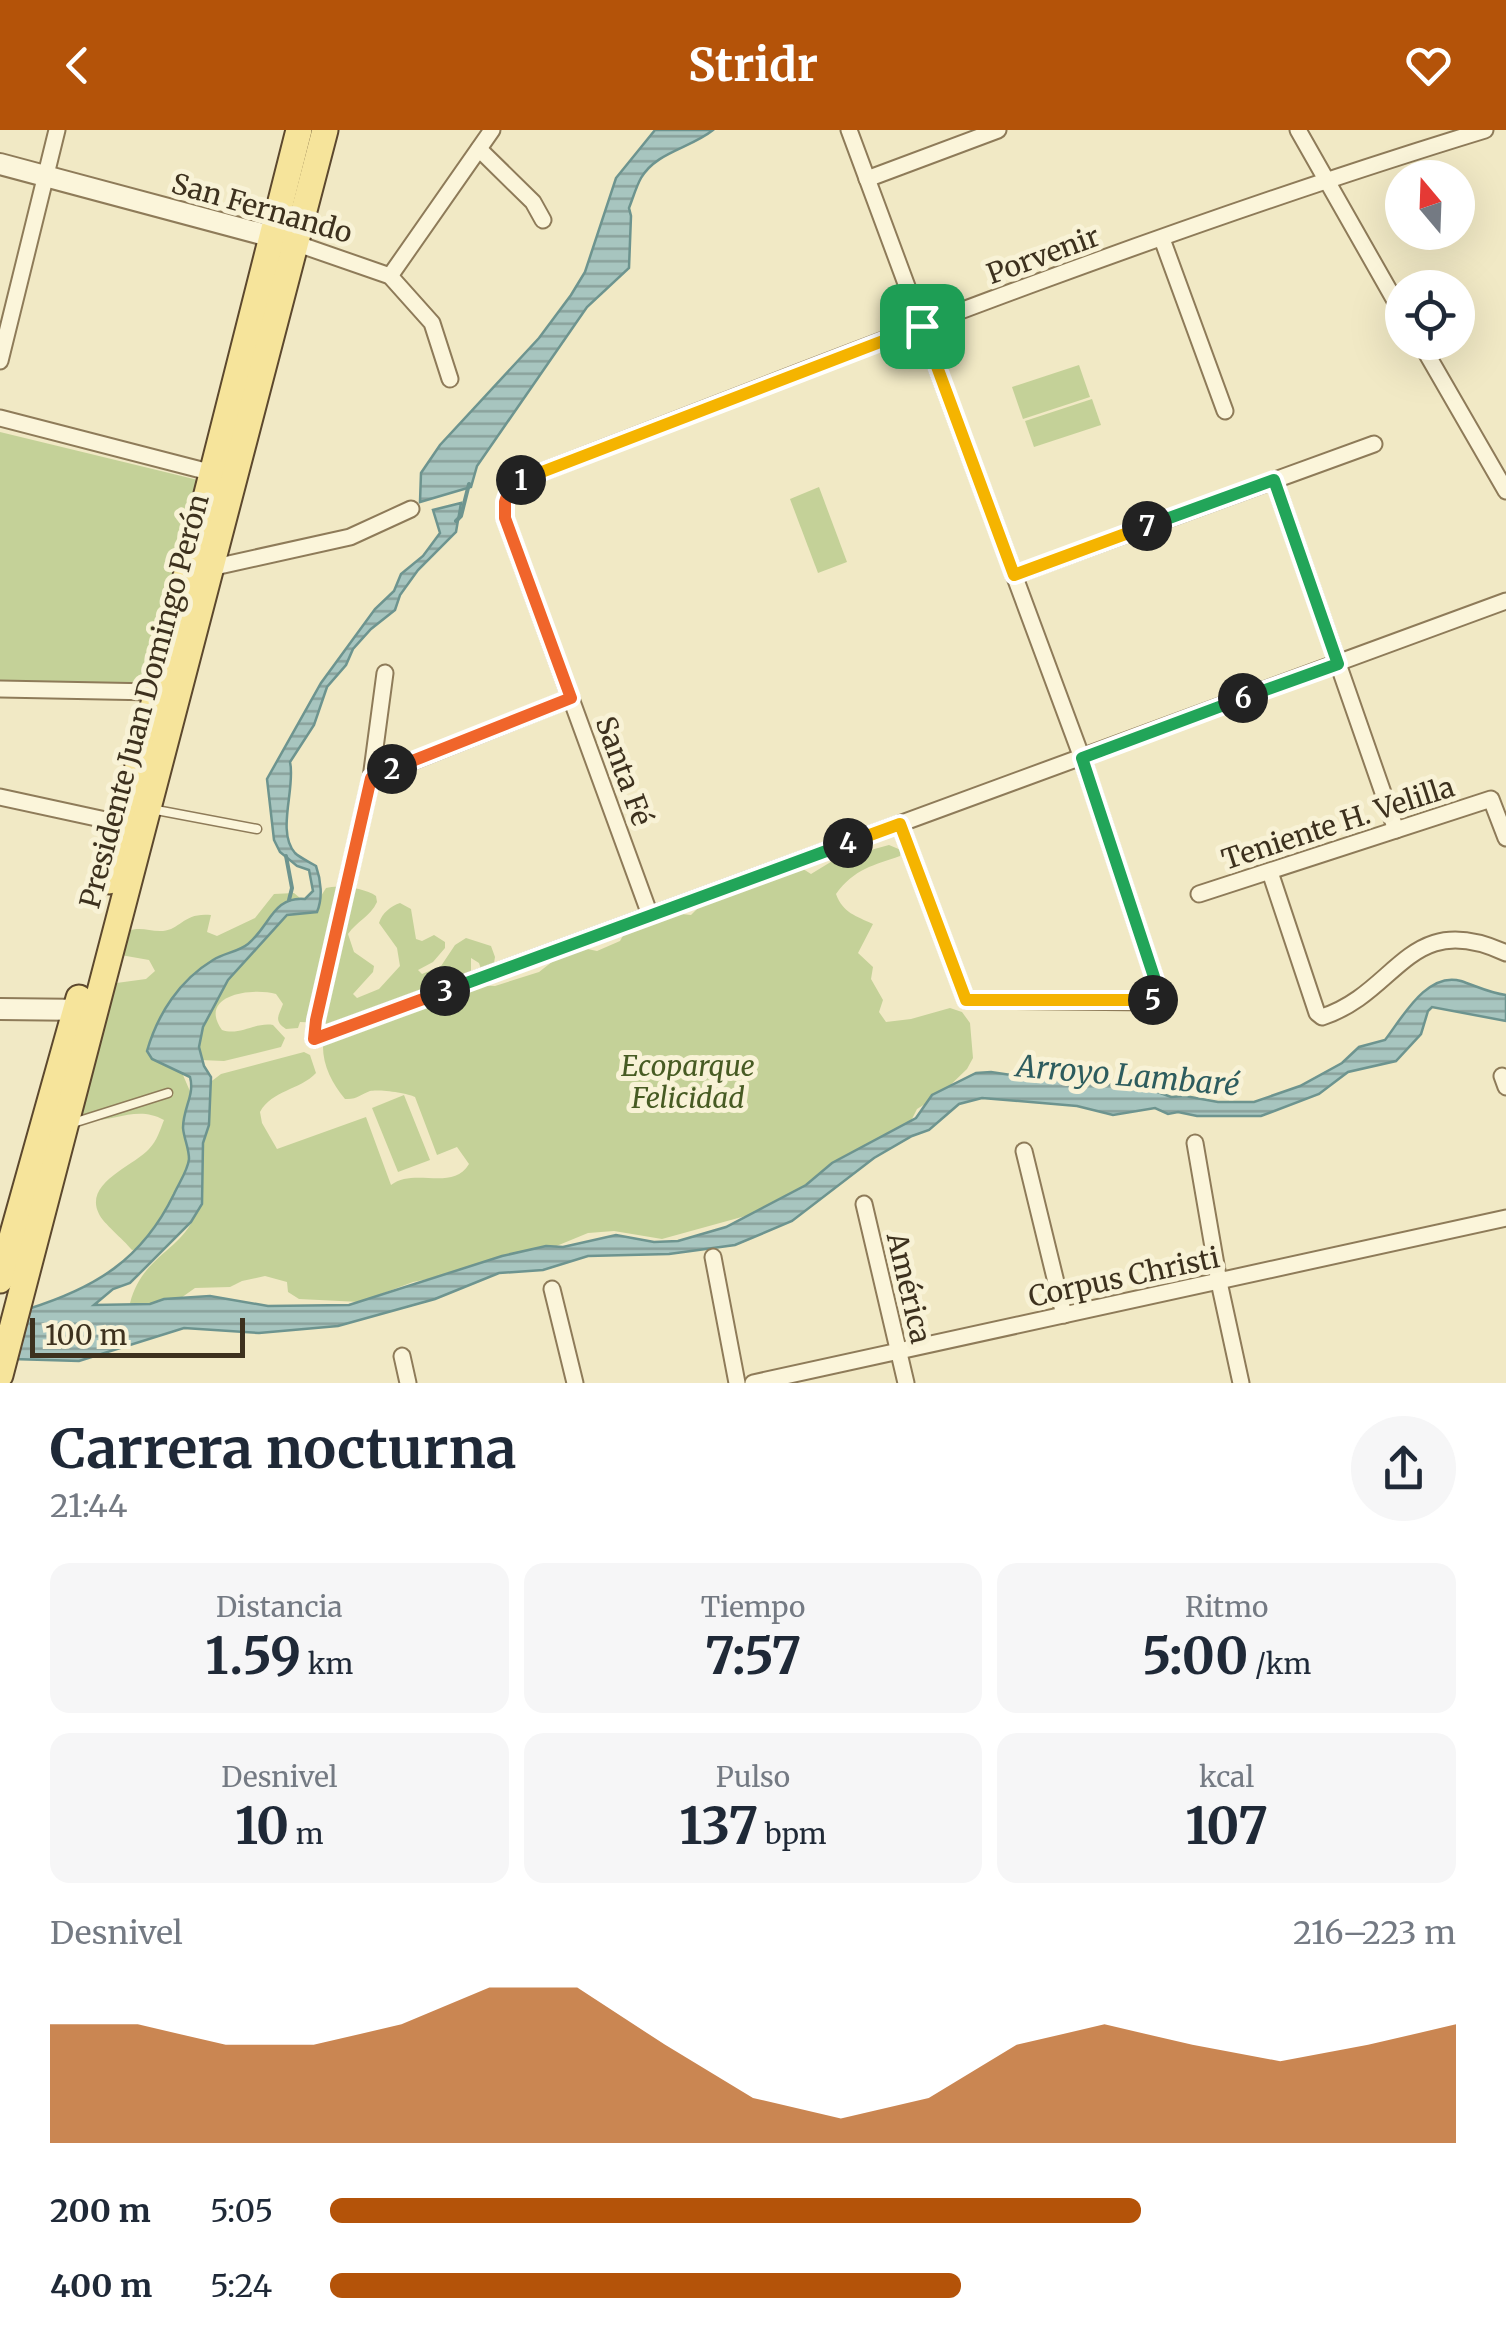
<!DOCTYPE html>
<html lang="es">
<meta charset="utf-8">
<style>
body{margin:0;font-family:Merriweather,serif;background:#f6f6f7;color:#1f2937;height:100vh;display:flex;flex-direction:column;font-size:38px;white-space:nowrap}
*{box-sizing:border-box;margin:0}
p{font-size:32px;color:#747a83}
.icon{flex:none;width:55px;height:55px;fill:none;stroke:currentColor;stroke-width:2;stroke-linecap:round;stroke-linejoin:round}
.map{position:relative;height:1253px;overflow:hidden}
.details{display:flex;flex-direction:column;background:#fff;flex:1}
.details>*{flex:none}
.needle{width:65px;rotate:341deg}
.controls{position:absolute;left:1385px;top:30px;display:grid;gap:20px}
.controls a{display:grid;place-items:center;width:90px;height:90px;border-radius:50%;background:#fff;box-shadow:0 10px 40px #0002;font-size:50px}
.scale{position:absolute;left:30px;bottom:25px;width:215px;box-sizing:border-box;padding-left:10px;border:5px solid #3d311e;border-top:0;font-size:28px;line-height:35px;white-space:nowrap;color:#3d311e;-webkit-text-stroke:8px #f8f2d6;paint-order:stroke}
.pin{position:absolute;display:grid;place-items:center;width:85px;height:85px;color:#fff;margin:-42px;border-radius:20px;box-shadow:0 5px 15px #0006}
.km{position:absolute;width:50px;height:50px;margin:-25px;border-radius:50%;background:#222;color:#fff;font-size:28px;line-height:50px;text-align:center}
.round{display:grid;place-items:center;flex:none;width:105px;height:105px;border-radius:52px;background:#f6f6f7}
.head{display:flex;align-items:center;justify-content:space-between;height:170px;padding:0 50px}
h1{font-size:55px;font-weight:700;line-height:75px}
.metrics{display:grid;grid-template-columns:repeat(3,1fr);gap:15px;height:170px;padding:10px 50px}
.metrics div{display:grid;align-content:center;border-radius:20px;background:#f6f6f7;text-align:center}
.metrics b{font-size:50px;font-weight:700}
.metrics small{font-size:28px;font-weight:400}
.metrics p{font-size:28px}
.chart{height:280px;padding:20px 50px}
.chart p{display:flex;justify-content:space-between}
.chart svg{width:100%;height:180px;margin-top:10px;fill:#b45309;opacity:.7}
ul{padding:0 50px;list-style:none;font-size:32px}
li{display:grid;grid-template-columns:160px 120px 1fr;align-items:center;height:75px}
li i{height:25px;border-radius:12px;background:#b45309}
header{display:flex;justify-content:space-between;align-items:center;height:130px;padding:0 50px;background:#b45309;color:#fff;font-size:45px;font-weight:700}
.map>svg:first-child{display:block}
</style>
<header><svg class="icon" aria-label="back" viewBox="0 0 24 24"><path d="M15 5l-7 7 7 7"/></svg>Stridr<svg class="icon" aria-label="heart" viewBox="0 0 24 24"><path d="M12 20l-8-8c-3-5 5-10 8-4 3-6 11-1 8 4z"/></svg></header>
<div class="map">
<svg width="1506" height="1253" viewBox="0 0 1506 1253">
<defs>
<pattern id="water-rules" width="6" height="5" patternUnits="userSpaceOnUse" patternTransform="scale(2.5)"><rect width="6" height="5" fill="#a7c5bf"/><path d="M0 2.5h6" fill="none" stroke="#89a19b"/></pattern>
</defs>
<rect width="100%" height="100%" fill="#f1e9c5"/>
<!-- park -->
<g fill="#c4d198">
<path d="M1079,235l11,32 -67,22 -11,-32z"/>
<path d="M1092,269l9,26 -67,22 -9,-26z"/>
<path d="M0,302l198,48 -53,207 -145,-3z"/>
<path d="M819,357l28,75 -29,11 -28,-74z"/>
<path d="M889,715l12,5 -1,6c-26,9 -46,13 -64,38 7,19 20,22 37,30l-15,29 15,14 -2,12 12,21 -4,12 7,10 25,-3 39,-11 12,4 8,11 3,35 -6,11 -27,26 -23,14 -10,20 -95,56 -63,30 -87,24 -48,-8 -26,2 -34,14 -80,23 -61,12 -53,20 -61,-3 -11,-7 -1,-10 -22,-6 -23,5 -12,6 -35,1 -31,22 -24,2 -10,-9c12,-47 52,-53 65,-88l-50,33 -13,2c-9,-11 -29,-27 -33,-36 -16,-31 35,-48 50,-65 8,-8 11,-19 15,-29 -28,-16 -52,4 -83,0l-8,-27 36,-109 37,-5 9,-8 -6,-11 -34,-6 13,-23c13,-5 22,1 35,0 18,-2 21,-19 48,-16l-4,17 10,4 38,-18 19,-24 20,-1 12,10 10,1 10,-16c13,-3 39,0 50,8l1,6c-7,15 -20,19 -29,32l6,18 20,14 -1,6 -20,22 4,4 22,-9 21,-23 -3,-18 -18,-25c3,-10 12,-17 21,-20l11,6 5,30 6,2 12,-6 11,7v6l-12,14 -15,8 4,4 19,-8 14,-21 11,-7 25,8 4,11 -2,12 -10,6 -4,-12 -8,-5v13l-4,4c-38,13 -73,35 -112,41 -8,1 -15,7 -23,8 -9,1 -22,-2 -32,-2l-2,6 -12,1c-13,-8 -7,-14 -3,-25l-7,-10c-24,-7 -79,1 -54,36 18,6 33,-8 51,-5l12,13 -4,9 -57,14 -24,-1 -20,8 12,28 29,-22 83,-22 6,3 6,18c-16,17 -44,17 -56,39l2,11 15,26 89,-32 25,68c24,-18 61,7 78,-21l-12,-17 -20,8 -22,-58c-7,-4 -37,-8 -45,-6 -9,3 -13,9 -25,8 -13,-16 -23,-34 -22,-56l151,-58 21,1 44,-14 27,-21 12,-4 19,4 23,-10 6,-11 46,-17 19,2 29,-29 80,-19 11,7 23,-14z"/>
<path d="M404,965l26,65 -32,12 -26,-64z"/>
</g>
<!-- water -->
<g fill="url(#water-rules)" stroke="#6d948f" stroke-width="2.5">
<path d="M655,0h58c-22,18 -57,22 -72,48 -5,9 -8,20 -12,30l2,8 -2,52 -42,39 -110,159 -6,21 -51,15 1,-29 19,-28 99,-107 32,-43 14,-23 31,-94z"/>
<path d="M461,373l-5,29 -38,38 -18,25 -5,15 -24,19 -18,20 -7,16 -19,22 -13,38 -24,37c6,25 -14,70 5,91 5,5 15,9 21,13 5,14 7,32 1,46l-30,3 -59,65 -25,47 -4,20 5,19 7,11 -2,48 -6,18 -1,61 -11,18 -61,61 -17,6 -19,16 56,-1 14,-5 46,-3 58,10 81,-1 153,-49 44,-10 17,1 53,-12 38,7 24,-1 48,-14 80,-42 26,-22 84,-45 16,-23 44,-22 15,-1 46,7 18,-7 50,12 42,4 24,9 14,-1 33,6h36l46,-16 42,-23 17,-16 26,-7c17,-22 42,-69 76,-59 15,5 29,12 45,14v26l-74,-14 -4,4 -7,23 -25,27 -48,11 -29,22 -58,22h-64l-19,-4 -10,2 -13,-6 -42,7 -36,-9 -95,-8 -23,6 -30,26 -17,6 -38,22 -82,63 -57,24 -66,9 -81,2 -45,14 -44,3 -64,26 -97,27 -79,7 -75,-5 -105,33 -65,-2 14,-50c67,-21 114,-49 146,-115 5,-11 14,-24 15,-35 0,-11 -5,-20 -6,-31 0,-20 12,-33 7,-51l-38,-18 -5,-8c11,-38 33,-71 66,-91 11,-7 25,-8 35,-16 22,-18 25,-48 57,-45l8,-8 -4,-21 -12,-4 -17,-14 -6,-12 -7,-61 54,-96 54,-74 19,-18 7,-17 22,-18 17,-23 -7,-23z"/>
</g>
<g fill="none" stroke-linecap="round" stroke-linejoin="round">
<!-- stream -->
<g stroke="#6d948f" stroke-width="4">
<path d="M456,391l5,-5 8,-32"/>
<path d="M286,726l6,32 -3,12"/>
</g>
<defs>
<g id="service">
<path d="M151,679l106,20"/>
<path d="M73,993l95,-30"/>
</g>
<g id="minor">
<path d="M849,0l233,628 77,234 -10,10 -183,-2 -66,-176"/>
<path d="M1298,0l104,183"/>
<path d="M479,19l54,53 10,18"/>
<path d="M867,49l131,-49"/>
<path d="M1162,109l63,172"/>
<path d="M295,113l95,33 42,47 18,56"/>
<path d="M390,146l102,-146"/>
<path d="M1420,212l86,149"/>
<path d="M0,231l57,-231"/>
<path d="M0,288l213,55"/>
<path d="M1274,350l122,350"/>
<path d="M206,439l144,-32 61,-28"/>
<path d="M1014,445l360,-131"/>
<path d="M385,543l-14,105 -55,242 -2,19 1192,-438"/>
<path d="M0,559l155,3"/>
<path d="M371,648l200,-80"/>
<path d="M0,667l124,27"/>
<path d="M1270,742l47,141 5,4c77,-25 86,-109 184,-64"/>
<path d="M1199,764l292,-95 15,39"/>
<path d="M650,785l-145,-397v-15l6,-19c322,-125 644,-253 974,-354"/>
<path d="M1502,946l4,11"/>
<path d="M1195,1013l24,139 22,101"/>
<path d="M1024,1021l40,164"/>
<path d="M864,1074l42,179"/>
<path d="M713,1127l24,126"/>
<path d="M552,1159l23,94"/>
<path d="M402,1226l6,27"/>
<path d="M753,1253l753,-165"/>
</g>
<g id="tertiary">
<path d="M0,34l284,76"/>
<path d="M0,879l88,1"/>
</g>
<g id="primary">
<path d="M109,751l190,-751"/>
<path d="M0,1150l79,-282"/>
<path d="M0,1245l325,-1245"/>
</g>
</defs>
<!-- service casing -->
<use href="#service" stroke="#8e7b59" stroke-width="11"/>
<!-- minor casing -->
<use href="#minor" stroke="#8e7b59" stroke-width="19"/>
<!-- tertiary casing -->
<use href="#tertiary" stroke="#8e7b59" stroke-width="24"/>
<!-- primary casing -->
<use href="#primary" stroke="#5c482e" stroke-width="29"/>
<!-- service -->
<use href="#service" stroke="#fbf5da" stroke-width="8"/>
<!-- minor -->
<use href="#minor" stroke="#fbf5da" stroke-width="15"/>
<!-- tertiary -->
<use href="#tertiary" stroke="#fbf5da" stroke-width="20"/>
<!-- primary -->
<use href="#primary" stroke="#f6e49b" stroke-width="25"/>
</g>
<g fill="none" stroke-linecap="round" stroke-linejoin="round">
<defs>
<path id="split-1" d="M521,350l401,-154"/>
<path id="split-2" d="M392,639l179,-71 -66,-180v-16l6,-18 10,-4"/>
<path id="split-3" d="M392,639l-21,9 -55,242 -2,19 131,-48"/>
<path id="split-4" d="M445,861l403,-148"/>
<path id="split-5" d="M848,713l52,-19 66,176h187"/>
<path id="split-6" d="M1153,870l6,-8 -77,-234 161,-60"/>
<path id="split-7" d="M1147,396l127,-46 64,184 -95,34"/>
<path id="split-8" d="M922,196l92,249 133,-49"/>
</defs>
<!-- split-1 casing -->
<use href="#split-1" stroke="#fff" stroke-width="20"/>
<!-- split-2 casing -->
<use href="#split-2" stroke="#fff" stroke-width="20"/>
<!-- split-3 casing -->
<use href="#split-3" stroke="#fff" stroke-width="20"/>
<!-- split-4 casing -->
<use href="#split-4" stroke="#fff" stroke-width="20"/>
<!-- split-5 casing -->
<use href="#split-5" stroke="#fff" stroke-width="20"/>
<!-- split-6 casing -->
<use href="#split-6" stroke="#fff" stroke-width="20"/>
<!-- split-7 casing -->
<use href="#split-7" stroke="#fff" stroke-width="20"/>
<!-- split-8 casing -->
<use href="#split-8" stroke="#fff" stroke-width="20"/>
<!-- split-1 -->
<use href="#split-1" stroke="#f5b400" stroke-width="12"/>
<!-- split-2 -->
<use href="#split-2" stroke="#f0652b" stroke-width="12"/>
<!-- split-3 -->
<use href="#split-3" stroke="#f0652b" stroke-width="12"/>
<!-- split-4 -->
<use href="#split-4" stroke="#22a559" stroke-width="12"/>
<!-- split-5 -->
<use href="#split-5" stroke="#f5b400" stroke-width="12"/>
<!-- split-6 -->
<use href="#split-6" stroke="#22a559" stroke-width="12"/>
<!-- split-7 -->
<use href="#split-7" stroke="#22a559" stroke-width="12"/>
<!-- split-8 -->
<use href="#split-8" stroke="#f5b400" stroke-width="12"/>
</g>
<g text-anchor="middle" dominant-baseline="central" stroke-width="10" stroke-linejoin="round" paint-order="stroke">
<!-- street labels -->
<g font-size="28" fill="#3d311e" stroke="#f8f2d6">
<text transform="translate(262 78) rotate(16)">San Fernando</text>
<text transform="translate(1043 125) rotate(-20)">Porvenir</text>
<text transform="translate(144 571) rotate(-75)">Presidente Juan Domingo Perón</text>
<text transform="translate(624 641) rotate(70)">Santa Fé</text>
<text transform="translate(1338 693) rotate(-18)">Teniente H. Velilla</text>
<text transform="translate(1124 1147) rotate(-12)">Corpus Christi</text>
<text transform="translate(909 1158) rotate(77)">América</text>
</g>
<!-- park labels -->
<g font-size="28" font-style="italic" fill="#475b23" stroke="#f8f2d6">
<text x="688" y="936">Ecoparque<tspan x="688" dy="32">Felicidad</tspan></text>
</g>
<!-- water labels -->
<g font-size="30" font-style="italic" fill="#2d5c5e" stroke="#f8f2d6">
<text transform="translate(1128 945) rotate(5)">Arroyo Lambaré</text>
</g>
</g>
</svg>
<div class="controls">
<a><svg class="needle" viewBox="-14 -14 28 28"><path d="M0-13l5 13h-10z" fill="#e53935"/><path d="M0 13l5-13h-10z" fill="#747a83"/></svg></a>
<a><svg class="icon" aria-label="locate" viewBox="0 0 24 24"><circle cx="12" cy="12" r="6"/><path d="M12 2v4M12 18v4M2 12h4M18 12h4"/></svg></a>
</div>
<div class="scale">100 m</div>
<div class="pin" style="left:922px;top:196px;background:#1e9e55"><svg class="icon" aria-label="arrive" viewBox="0 0 24 24"><path d="M6 21V4h12l-3 4 3 4H6"/></svg></div>
<b class="km" style="left:521px;top:350px">1</b>
<b class="km" style="left:392px;top:639px">2</b>
<b class="km" style="left:445px;top:861px">3</b>
<b class="km" style="left:848px;top:713px">4</b>
<b class="km" style="left:1153px;top:870px">5</b>
<b class="km" style="left:1243px;top:568px">6</b>
<b class="km" style="left:1147px;top:396px">7</b>
</div>
<section class="details">
<div class="head"><div><h1>Carrera nocturna</h1><p>21:44</p></div><a class="round"><svg class="icon" aria-label="share" viewBox="0 0 24 24"><path d="M12 15V3M7 8l5-5 5 5M5 13v7h14v-7"/></svg></a></div>
<div class="metrics">
<div><p>Distancia</p><b>1.59<small> km</small></b></div>
<div><p>Tiempo</p><b>7:57</b></div>
<div><p>Ritmo</p><b>5:00<small> /km</small></b></div>
</div>
<div class="metrics">
<div><p>Desnivel</p><b>10<small> m</small></b></div>
<div><p>Pulso</p><b>137<small> bpm</small></b></div>
<div><p>kcal</p><b>107</b></div>
</div>
<div class="chart"><p><span>Desnivel</span>216–223 m</p>
<svg viewBox="0 0 160 44" preserveAspectRatio="none"><path d="M0 44V15L10 15L20 20L30 20L40 15L50 6L60 6L70 20L80 33L90 38L100 33L110 20L120 15L130 20L140 24L150 20L160 15V44z"/></svg>
</div>
<ul>
<li><b>200 m</b>5:05<i style="width:72%"></i></li>
<li><b>400 m</b>5:24<i style="width:56%"></i></li>
</ul>
</section>
